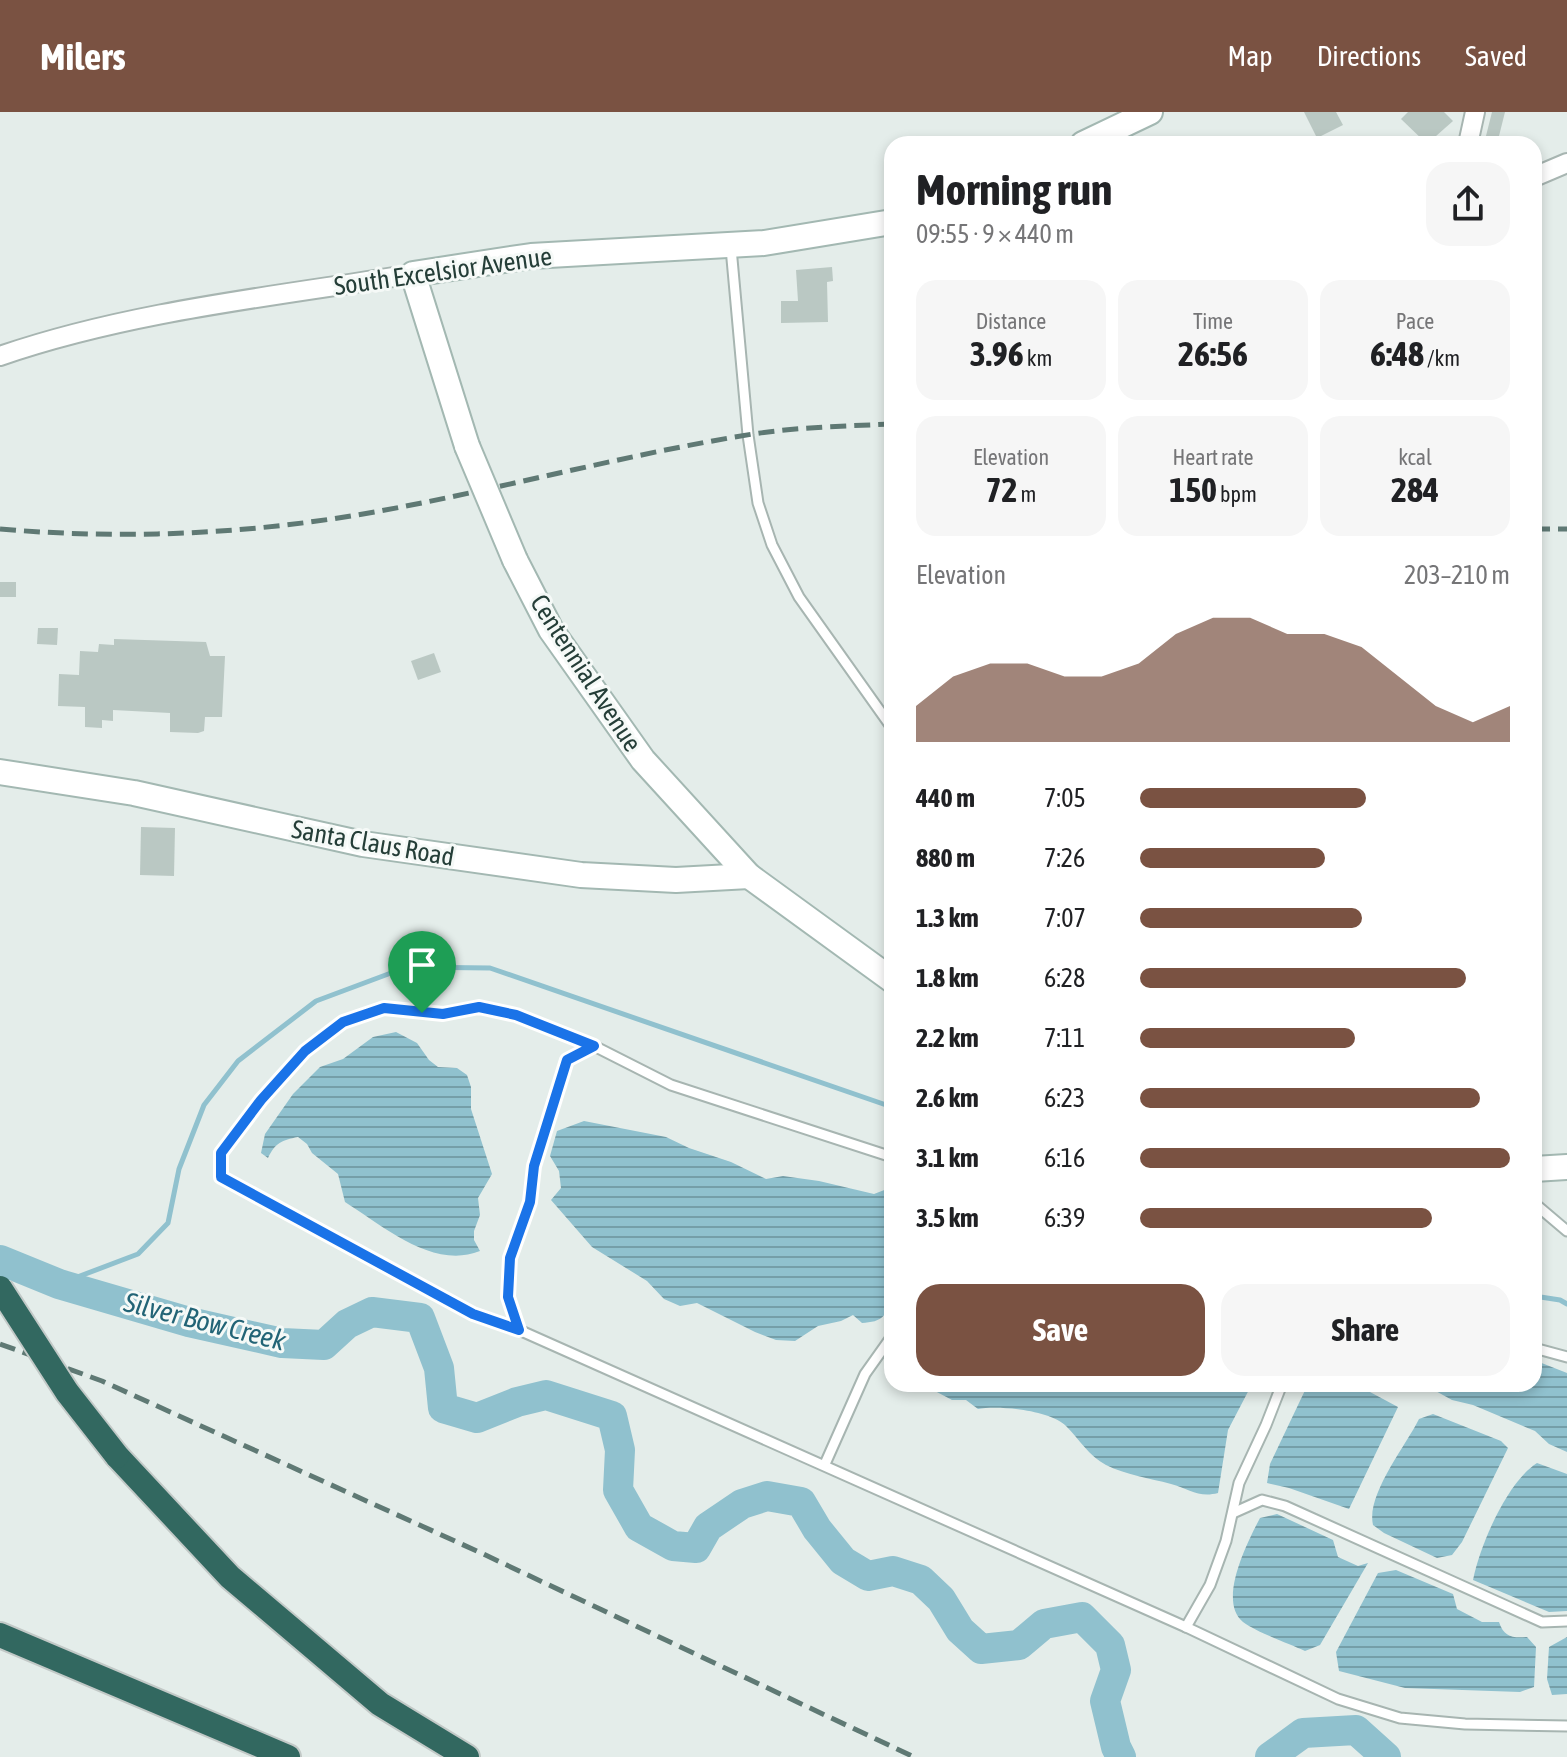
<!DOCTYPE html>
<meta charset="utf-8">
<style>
body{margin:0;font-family:"Asap Condensed",sans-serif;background:#f6f6f6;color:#202124;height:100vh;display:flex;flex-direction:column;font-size:30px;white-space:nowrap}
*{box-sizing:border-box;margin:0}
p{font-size:26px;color:#757577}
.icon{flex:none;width:44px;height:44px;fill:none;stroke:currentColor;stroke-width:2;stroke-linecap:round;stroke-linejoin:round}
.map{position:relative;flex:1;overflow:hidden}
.panel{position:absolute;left:884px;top:24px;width:658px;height:1256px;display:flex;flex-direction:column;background:#fff;border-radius:24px;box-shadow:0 4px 12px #0003}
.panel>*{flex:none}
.pin{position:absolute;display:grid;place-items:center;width:68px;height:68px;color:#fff;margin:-82px -34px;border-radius:50% 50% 50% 0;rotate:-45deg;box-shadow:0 0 8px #0007}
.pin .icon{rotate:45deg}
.round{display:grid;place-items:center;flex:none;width:84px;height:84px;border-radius:24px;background:#f6f6f6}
.head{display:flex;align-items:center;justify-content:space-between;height:136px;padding:0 32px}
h1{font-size:44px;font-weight:700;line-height:60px}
.metrics{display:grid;grid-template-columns:repeat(3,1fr);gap:12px;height:136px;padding:8px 32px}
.metrics div{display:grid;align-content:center;border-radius:20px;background:#f6f6f6;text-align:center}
.metrics b{font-size:34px;font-weight:700}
.metrics small{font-size:22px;font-weight:400}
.metrics p{font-size:22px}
.chart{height:224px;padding:16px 32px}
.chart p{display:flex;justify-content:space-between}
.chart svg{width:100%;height:144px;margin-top:8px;fill:#7a5242;opacity:.7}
.primary-button{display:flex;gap:16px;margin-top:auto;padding:16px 32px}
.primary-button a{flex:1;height:92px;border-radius:24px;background:#7a5242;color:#fff;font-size:32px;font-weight:700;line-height:92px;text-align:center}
.primary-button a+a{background:#f6f6f6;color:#202124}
ul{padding:0 32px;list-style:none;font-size:26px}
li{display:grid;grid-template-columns:128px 96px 1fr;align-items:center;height:60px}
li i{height:20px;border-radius:10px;background:#7a5242}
header{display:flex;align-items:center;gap:48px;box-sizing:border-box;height:112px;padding:0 40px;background:#7a5242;color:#fff}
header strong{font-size:38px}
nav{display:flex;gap:44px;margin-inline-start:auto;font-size:28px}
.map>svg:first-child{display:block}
</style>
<header>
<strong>Milers</strong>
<nav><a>Map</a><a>Directions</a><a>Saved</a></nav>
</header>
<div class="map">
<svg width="1567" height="1645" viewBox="0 0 1567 1645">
<defs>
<pattern id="water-rules" width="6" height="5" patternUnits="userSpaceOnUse" patternTransform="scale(2)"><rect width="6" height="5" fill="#90c1ce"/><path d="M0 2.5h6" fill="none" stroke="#759ea8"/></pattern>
</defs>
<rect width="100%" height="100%" fill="#e4edea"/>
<!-- water -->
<g fill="url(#water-rules)">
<path d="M396,920l21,11 12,17 9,7 19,1 10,7 4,12v22l21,65 -14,24 2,17 -6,16v9l6,11c-47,19 -97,-25 -135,-49l-7,-28 -26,-21 -5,-9 -9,-7c-16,3 -23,6 -30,21l-7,-5 4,-19 28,-40 27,-27 23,-8 30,-22z"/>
<path d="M584,1009l82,16 23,11 42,14 35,17 17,-3 36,5 55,13 18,-7c0,28 7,107 -7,127 -6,8 -14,8 -23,9l-9,-8 -12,6 -23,5 -23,15 -19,-1 -21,-8 -58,-29 -17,3 -16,-7 -17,-18 -55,-34 -41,-47 10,-12 -2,-17 -9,-15 7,-25z"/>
<path d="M1534,1248l33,13v79l-18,-8 -14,-13 -62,-26 -21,-5 -29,-16h111z"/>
<path d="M930,1272h322l-24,46 -10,63c-19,5 -29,-4 -47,-9 -22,-6 -45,-9 -65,-19 -17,-9 -27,-26 -40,-39 -16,-16 -68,-21 -88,-17l-12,-9h-14l-17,-9z"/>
<path d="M1308,1272h47l43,23 -49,102 -60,-21 -22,-5 3,-19z"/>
<path d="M1433,1302l68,27 7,7 -46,94 -10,13 -15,3 -53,-25 -11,-8c-7,-30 32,-78 46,-106z"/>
<path d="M1537,1351l30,11v137l-18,1 -76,-32c7,-35 34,-98 64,-117z"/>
<path d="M1277,1402l56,26 5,17 20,9 10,-3 -48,82 -15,6c-17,-8 -47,-18 -62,-29 -26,-21 5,-81 17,-104z"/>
<path d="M1396,1458l57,24 4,15 25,13h17c5,15 13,16 28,15l9,10 -2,40 -14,5 -115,-4 -66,-17 -3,-19 42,-79z"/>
<path d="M1567,1525v57l-15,1 -5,-16 2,-32z"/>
</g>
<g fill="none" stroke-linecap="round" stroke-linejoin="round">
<!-- stream -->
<g stroke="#90c1ce" stroke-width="5">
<path d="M59,1172l79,-30 30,-31 11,-54 25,-64 34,-44 78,-60 91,-34 83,1 402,139"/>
<path d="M1534,1184l26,4 7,4"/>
</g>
<!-- river -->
<g stroke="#90c1ce" stroke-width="30">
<path d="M0,1148l59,24 130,38 93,21 42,2 23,-21 25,-12 48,6 19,50 4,40 34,10 40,-16 29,-7 66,21 8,34 -2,40 21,37 34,19 23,2 12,-21 34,-23 25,-8 34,6 16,27 26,32 25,15 25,-5 28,9 20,19 19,31 21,19 38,-4 25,-21 38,-7 28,28 6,25 -11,31 11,46 5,10"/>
<path d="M1270,1645l33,-24 53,-3 30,27"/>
</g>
</g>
<!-- building -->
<g fill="#bac8c3">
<path d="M1304,0h32l7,13 -26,13z"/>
<path d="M1408,0h36l9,9 -26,23 -26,-25z"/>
<path d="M1492,0h13l-8,32h-13z"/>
<path d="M832,155l1,14 -6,1 1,40 -47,1v-22h17l-2,-31z"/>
<rect x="0" y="470" width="16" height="15"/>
<path d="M38,516h20l-1,17 -20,-1z"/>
<path d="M114,527l92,3 4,14h15l-3,61h-17l-1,14 -6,2 -28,-1v-19l-57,-3v11l-11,-1v8l-17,-1v-20l-27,-1 1,-32 20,1 1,-24 18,1 1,-8 15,1z"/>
<path d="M434,541l7,19 -23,8 -7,-19z"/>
<path d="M141,715l34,1 -1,48 -34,-1z"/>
</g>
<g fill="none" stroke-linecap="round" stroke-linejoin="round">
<defs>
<g id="lane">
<path d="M731,136l17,187 10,68 14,42 27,52 93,131"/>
<path d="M892,1045l-221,-72 -77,-39 -78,-31 -37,-8 -36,7 -59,-6 -41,14 -38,29 -44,49 -40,53v24l252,137 46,16 667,297 152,72 62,19 65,6 102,2"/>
<path d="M1534,1091l33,28"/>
<path d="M519,1218l-11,-33 2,-39 20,-56 4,-36 33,-106 27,-14"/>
<path d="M1534,1236l33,9"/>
<path d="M825,1352l40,-90 27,-38"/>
<path d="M1233,1401l29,-13 23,6 257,116 25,-1"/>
<path d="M1186,1515l24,-42 16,-44 13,-58 27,-58 16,-41"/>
</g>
<g id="street">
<path d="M1468,32l7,-32"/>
<path d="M1534,65l33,-14"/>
<path d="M0,244c130,-45 277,-60 413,-82"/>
</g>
<g id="secondary">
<path d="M1083,32l67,-32"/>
<path d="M467,334l-54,-172 118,-18 233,-13 128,-21"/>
<path d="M515,448l36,70 92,130 106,116 143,104"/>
<path d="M0,660l134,21 229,51 218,31 95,5 73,-4"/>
<path d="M1534,1057l33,-2"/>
</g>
<g id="highway">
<path d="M117,1344l113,121 150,127 87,53"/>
<path d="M0,1523l288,122"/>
</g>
</defs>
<!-- lane casing -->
<use href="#lane" stroke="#a7b5b1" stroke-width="13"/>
<!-- street casing -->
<use href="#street" stroke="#a7b5b1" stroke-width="22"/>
<!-- secondary casing -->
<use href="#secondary" stroke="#a3b8b2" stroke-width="28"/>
<!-- highway casing -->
<use href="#highway" stroke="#c2c9c7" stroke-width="28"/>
<!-- lane -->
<use href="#lane" stroke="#fff" stroke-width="9"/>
<!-- street -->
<use href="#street" stroke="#fff" stroke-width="18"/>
<!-- secondary -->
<use href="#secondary" stroke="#fff" stroke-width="24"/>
<!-- highway -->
<use href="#highway" stroke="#326860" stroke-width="24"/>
<!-- rail -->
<g stroke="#5f7974" stroke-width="5" stroke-dasharray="16 8" stroke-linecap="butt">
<path d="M0,417c127,11 254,5 380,-18 125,-23 248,-57 373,-77 46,-7 93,-8 139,-10"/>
<path d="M1534,417h33"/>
<path d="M0,1232l102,37 377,171 435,205"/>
</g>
<defs>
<path id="secondary-bridge" d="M467,334l48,114"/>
<path id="highway-bridge" d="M0,1176l67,104 50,64"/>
</defs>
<!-- secondary-bridge casing -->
<use href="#secondary-bridge" stroke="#a3b8b2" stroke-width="28" stroke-linecap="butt"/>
<!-- highway-bridge casing -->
<use href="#highway-bridge" stroke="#c2c9c7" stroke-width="28" stroke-linecap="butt"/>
<!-- secondary-bridge -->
<use href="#secondary-bridge" stroke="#fff" stroke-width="24"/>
<!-- highway-bridge -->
<use href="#highway-bridge" stroke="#326860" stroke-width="24"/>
</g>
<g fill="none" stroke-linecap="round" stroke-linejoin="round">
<defs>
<path id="route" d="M479,895l37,8 78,31 -27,14 -33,106 -4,36 -20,56 -2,39 11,33 -46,-16 -252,-137v-24l40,-53 44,-49 38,-29 41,-14 59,6z"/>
</defs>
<!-- route casing -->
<use href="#route" stroke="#fff" stroke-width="16"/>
<!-- route -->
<use href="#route" stroke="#1a73e8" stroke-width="10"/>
</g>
<g text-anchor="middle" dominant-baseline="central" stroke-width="6" stroke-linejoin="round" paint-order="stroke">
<!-- street labels -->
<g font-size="26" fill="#253e38" stroke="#f5f9f7">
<text transform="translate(443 159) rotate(-8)">South Excelsior Avenue</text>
<text transform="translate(586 561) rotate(57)">Centennial Avenue</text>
<text transform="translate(373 731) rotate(10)">Santa Claus Road</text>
</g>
<!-- water labels -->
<g font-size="28" font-style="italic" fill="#226476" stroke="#f5f9f7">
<text transform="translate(205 1209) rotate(14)">Silver Bow Creek</text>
</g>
</g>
</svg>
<div class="pin" style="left:422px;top:901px;background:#1e9e55"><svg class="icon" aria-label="arrive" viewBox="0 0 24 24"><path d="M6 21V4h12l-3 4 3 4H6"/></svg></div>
<section class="panel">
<div class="head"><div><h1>Morning run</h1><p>09:55 · 9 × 440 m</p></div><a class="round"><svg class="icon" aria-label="share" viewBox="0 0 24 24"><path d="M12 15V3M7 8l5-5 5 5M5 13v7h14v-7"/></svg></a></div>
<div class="metrics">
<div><p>Distance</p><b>3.96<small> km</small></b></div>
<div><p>Time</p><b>26:56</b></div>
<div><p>Pace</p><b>6:48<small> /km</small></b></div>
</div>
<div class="metrics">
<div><p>Elevation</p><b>72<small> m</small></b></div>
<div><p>Heart rate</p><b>150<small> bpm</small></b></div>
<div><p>kcal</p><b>284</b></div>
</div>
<div class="chart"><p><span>Elevation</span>203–210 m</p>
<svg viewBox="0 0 160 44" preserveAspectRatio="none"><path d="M0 44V33L10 24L20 20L30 20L40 24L50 24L60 20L70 11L80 6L90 6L100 11L110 11L120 15L130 24L140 33L150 38L160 33V44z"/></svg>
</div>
<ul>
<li><b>440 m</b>7:05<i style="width:61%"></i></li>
<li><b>880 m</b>7:26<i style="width:50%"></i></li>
<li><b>1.3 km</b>7:07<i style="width:60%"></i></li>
<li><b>1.8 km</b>6:28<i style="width:88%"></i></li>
<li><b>2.2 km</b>7:11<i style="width:58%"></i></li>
<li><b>2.6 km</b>6:23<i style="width:92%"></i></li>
<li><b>3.1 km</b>6:16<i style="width:100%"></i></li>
<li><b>3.5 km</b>6:39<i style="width:79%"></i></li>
</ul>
<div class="primary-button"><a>Save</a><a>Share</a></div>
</section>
</div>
